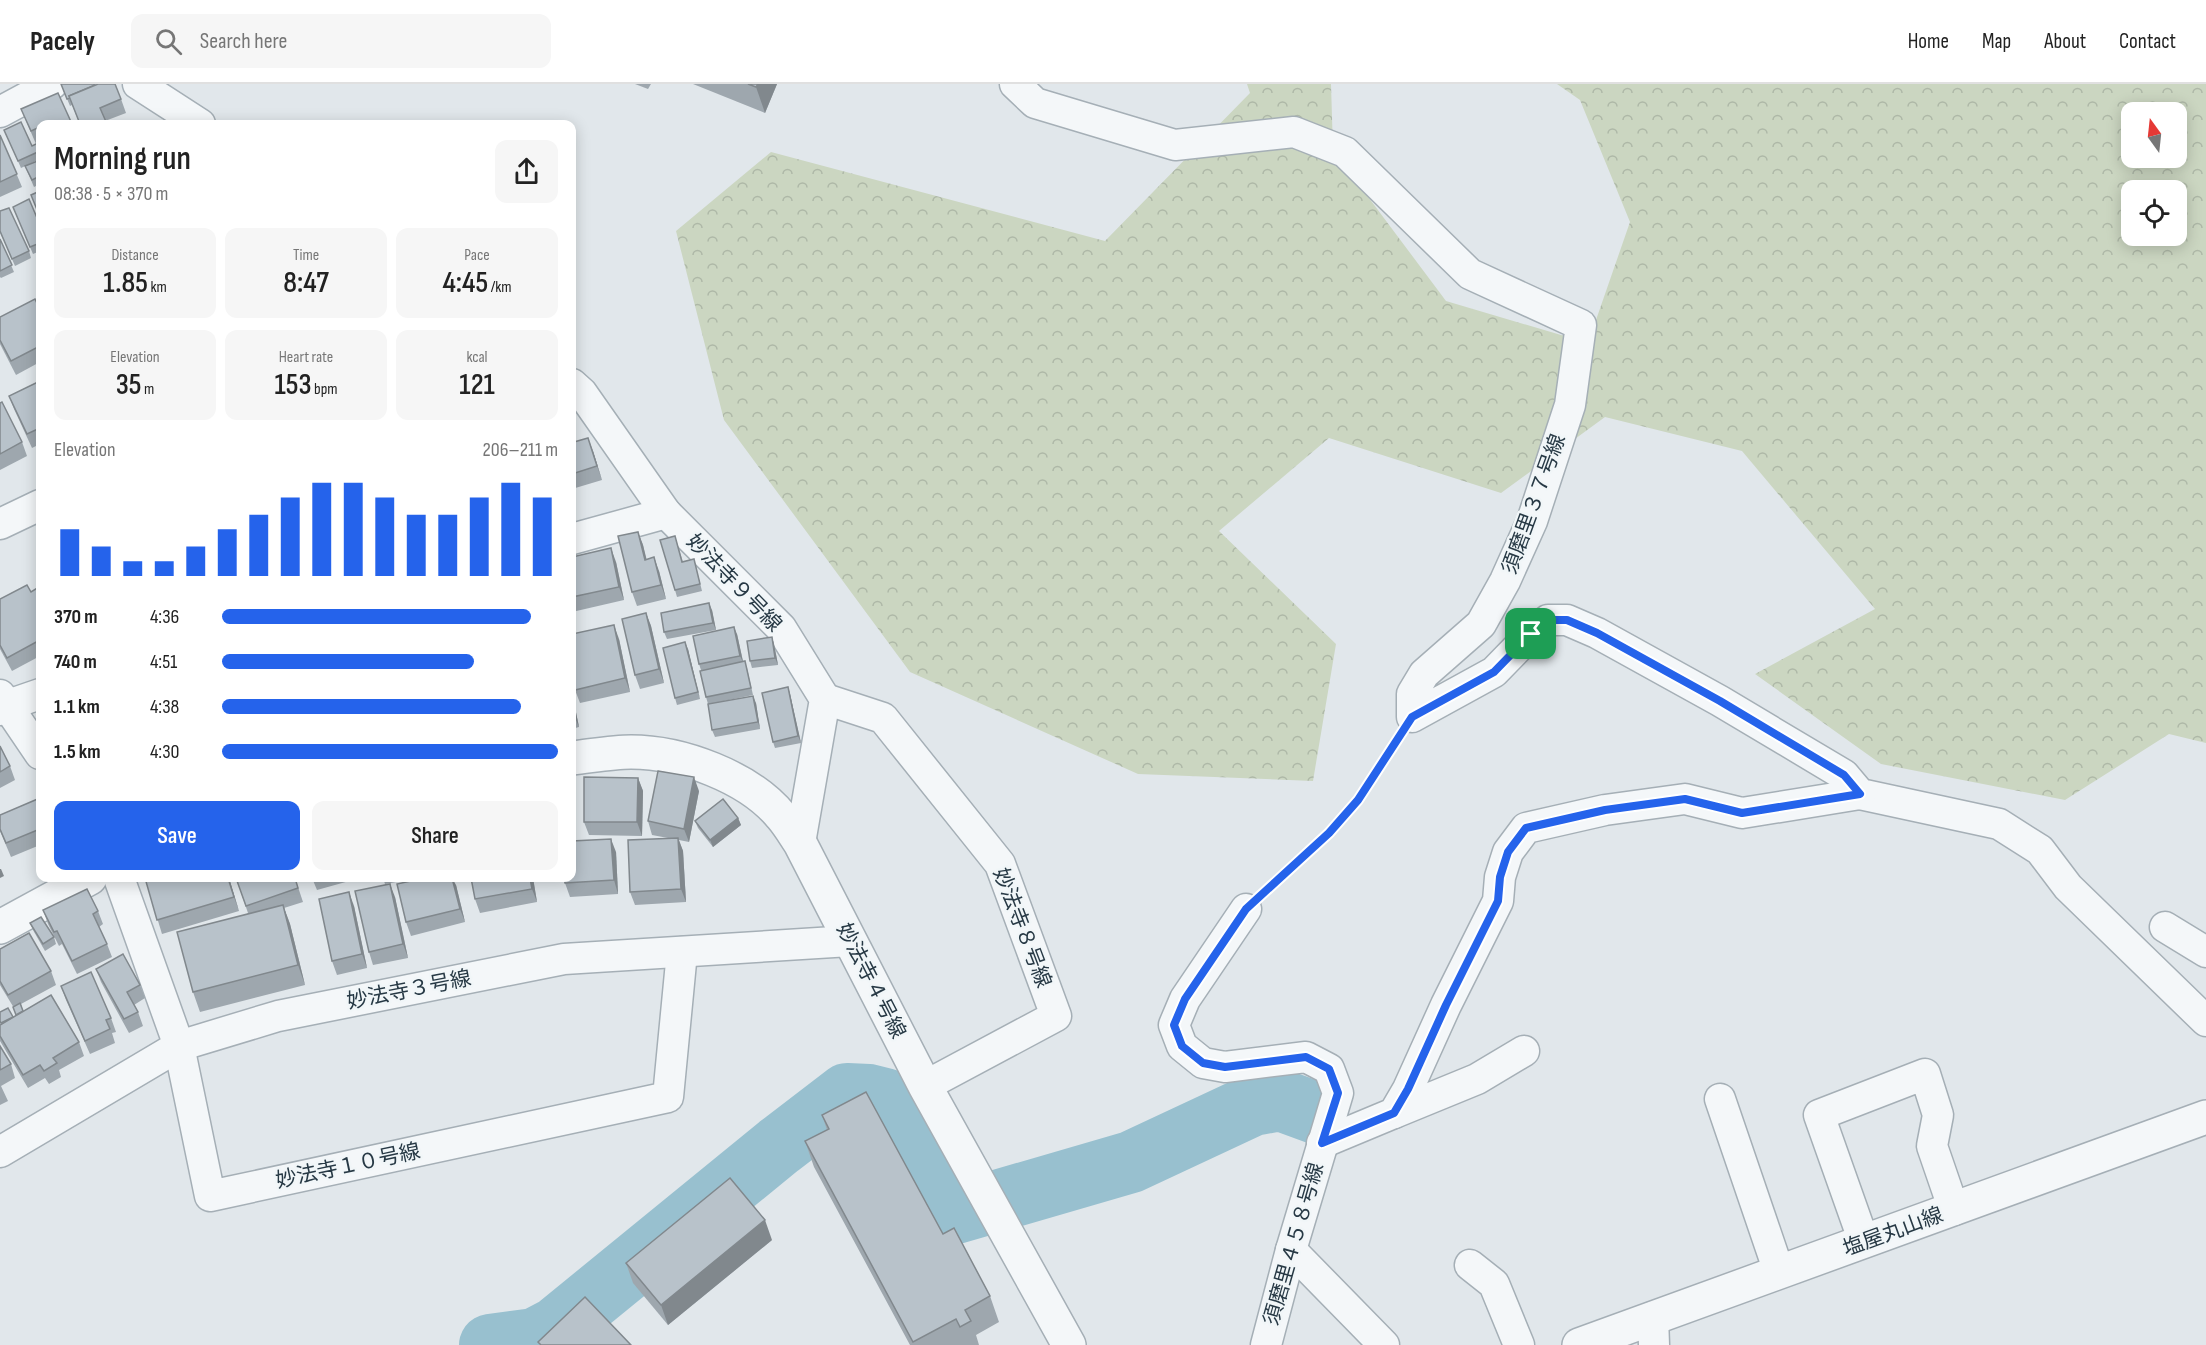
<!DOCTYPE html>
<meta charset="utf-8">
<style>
body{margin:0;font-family:"Sofia Sans Condensed","Noto Sans JP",sans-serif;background:#f6f6f6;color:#222;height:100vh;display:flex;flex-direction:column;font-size:22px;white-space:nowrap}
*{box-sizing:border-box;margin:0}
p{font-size:20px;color:#767676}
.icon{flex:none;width:33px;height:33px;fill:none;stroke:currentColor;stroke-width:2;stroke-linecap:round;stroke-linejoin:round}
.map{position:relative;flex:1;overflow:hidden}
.drawer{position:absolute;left:36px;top:36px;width:540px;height:762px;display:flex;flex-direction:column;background:#fff;border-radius:12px;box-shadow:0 3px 15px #0003}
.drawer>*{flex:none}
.needle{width:39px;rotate:345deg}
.tools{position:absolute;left:2121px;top:18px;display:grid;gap:12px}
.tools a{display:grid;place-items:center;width:66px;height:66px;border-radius:12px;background:#fff;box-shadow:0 3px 15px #0003;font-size:30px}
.pin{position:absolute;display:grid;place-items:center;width:51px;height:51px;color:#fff;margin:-26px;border-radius:12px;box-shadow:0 3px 9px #0006}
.round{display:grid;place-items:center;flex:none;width:63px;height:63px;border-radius:12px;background:#f6f6f6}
.overview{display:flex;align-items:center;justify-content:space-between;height:102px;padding:0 18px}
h1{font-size:33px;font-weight:600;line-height:45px}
.stats{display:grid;grid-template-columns:repeat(3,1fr);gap:9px;height:102px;padding:6px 18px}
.stats div{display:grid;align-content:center;border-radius:12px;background:#f6f6f6;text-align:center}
.stats b{font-size:30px;font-weight:600}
.stats small{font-size:16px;font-weight:400}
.stats p{font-size:16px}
.chart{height:168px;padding:12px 18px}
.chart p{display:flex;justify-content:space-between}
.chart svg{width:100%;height:108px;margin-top:6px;stroke:#2563eb;stroke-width:6}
.action{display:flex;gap:12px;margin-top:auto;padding:12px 18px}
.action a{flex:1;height:69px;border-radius:12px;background:#2563eb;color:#fff;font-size:24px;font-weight:600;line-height:69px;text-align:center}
.action a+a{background:#f6f6f6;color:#222}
ul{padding:0 18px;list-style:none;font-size:20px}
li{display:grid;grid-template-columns:96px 72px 1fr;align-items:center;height:45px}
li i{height:15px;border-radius:8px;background:#2563eb}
header{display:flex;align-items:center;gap:36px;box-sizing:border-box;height:84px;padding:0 30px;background:#fff;border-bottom:2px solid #e0e0e0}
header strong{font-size:28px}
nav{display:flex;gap:33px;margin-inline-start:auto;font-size:21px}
.search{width:420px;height:54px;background:#f6f6f6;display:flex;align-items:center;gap:15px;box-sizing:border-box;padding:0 21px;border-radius:12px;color:#767676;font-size:22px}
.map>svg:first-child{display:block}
</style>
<header>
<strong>Pacely</strong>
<div class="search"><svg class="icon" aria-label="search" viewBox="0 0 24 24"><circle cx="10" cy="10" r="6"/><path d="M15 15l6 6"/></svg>Search here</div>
<nav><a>Home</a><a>Map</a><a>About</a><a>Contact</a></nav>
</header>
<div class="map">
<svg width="2206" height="1261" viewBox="0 0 2206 1261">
<defs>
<pattern id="forest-crowns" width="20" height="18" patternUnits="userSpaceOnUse" patternTransform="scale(1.5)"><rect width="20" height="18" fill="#cbd6c1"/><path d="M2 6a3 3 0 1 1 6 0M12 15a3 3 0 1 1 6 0" fill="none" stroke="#aeb8a7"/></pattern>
</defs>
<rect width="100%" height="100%" fill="#e1e7eb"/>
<!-- forest -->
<path fill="url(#forest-crowns)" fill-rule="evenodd" d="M1247,0h84l2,66 113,151 142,42 42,-121 -50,-122 -23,-16h649v659l-37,-9 -104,66 -184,-36 -126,-90 120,-65 -133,-158 -137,-34 -104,76 -172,-55 -110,93 117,113 -23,137 -175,-7 -228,-102 -186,-252 -48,-189 95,-79 334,89 145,-148zM2132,28h44v46h-44zM2132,106h44v46h-44z"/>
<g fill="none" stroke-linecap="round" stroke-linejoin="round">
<!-- river -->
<path stroke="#98c0cf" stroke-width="62" d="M490,1261l45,-6 21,-11 223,-182 68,-52 22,1 16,4 11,11 53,105 182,-53 122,-57 27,-5 36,13"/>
<defs>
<g id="minor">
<path d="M138,0l62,40"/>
<path d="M1015,0l20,19 140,42 119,-13 51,20 125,122 111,51 -11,80 -38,116 -27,60 -24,43 -57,50 -12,20v23l82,-45 37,-38 17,-14h19l30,13 123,68 124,74 16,19 139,30 41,26 28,37 138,134"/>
<path d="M0,28l52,-28"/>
<path d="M572,300l10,9 84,120 115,115 44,71 -25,144"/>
<path d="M0,440l40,-19"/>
<path d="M572,455l94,-26"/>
<path d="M0,611l40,59"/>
<path d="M825,615l58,19 117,146 56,152 -131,70"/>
<path d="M0,626l8,-5 32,-11"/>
<path d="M119,794l60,168 31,150 458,-99 14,-145"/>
<path d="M1246,825l-61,90 -11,26 8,21 21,17 22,4 81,-10 23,12 9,24 -47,157 -25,95"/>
<path d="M2165,843l41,25"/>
<path d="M1720,1015l59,173"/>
<path d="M1394,1029l83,-34 47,-28"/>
<path d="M1322,1059l72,-30 14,-24 38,-84 52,-104 2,-24 8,-25 18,-24 79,-18 80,-11 57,14 118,-19"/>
<path d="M0,1068l179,-106 99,-30 286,-57 286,-18"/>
<path d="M1864,1158l-45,-127 106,-41 13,41 -6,31 22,64"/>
<path d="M1291,1166l93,95"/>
<path d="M1470,1181l24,19 25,61"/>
<path d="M1653,1233l1,28"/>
</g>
<g id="tertiary">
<path d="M572,674c19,-2 40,-6 59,-6 50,0 118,25 150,64 7,8 13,18 19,27l125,243 144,259"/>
<path d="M0,843l90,-49"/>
<path d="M1579,1261l627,-228"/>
</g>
</defs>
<!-- minor casing -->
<use href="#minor" stroke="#a5afb6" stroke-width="33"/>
<!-- tertiary casing -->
<use href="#tertiary" stroke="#a5afb6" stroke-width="36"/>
<!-- path -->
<path stroke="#bbc2c7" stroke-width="4" stroke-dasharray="4.5 4.5" stroke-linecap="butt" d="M1269,804l60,-55 29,-33 37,-58"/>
<!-- minor -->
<use href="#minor" stroke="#f4f7f9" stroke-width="30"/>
<!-- tertiary -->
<use href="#tertiary" stroke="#f4f7f9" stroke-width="33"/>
</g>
<!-- wall -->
<g fill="#9ea7ae">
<path d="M61,0l34,1 26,14 5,14 -21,8 2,3h-27l-8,-19 -2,1z"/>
<path d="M635,0h16l-3,5z"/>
<path d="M693,0h84l-12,29z"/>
<path d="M21,25l51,15h-32v19l-1,1 1,4v11l-19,9 -17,-38 28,16 4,-2z"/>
<path d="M0,51l22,52 -22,10z"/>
<path d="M40,76v24l-6,3 -9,-21z"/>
<path d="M13,123l27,18v26l-7,3z"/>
<path d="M0,127l29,40 2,7 -16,8 -15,-34z"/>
<path d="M0,155l14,33 -13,6 -1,-1z"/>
<path d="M40,226v52l-24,13 -16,-31v-27z"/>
<path d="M40,297v63l-8,4 -18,-39 -5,-13z"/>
<path d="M0,319l22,39 5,14 -27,14z"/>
<path d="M572,348l3,10 18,9 9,29 -30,9z"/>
<path d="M638,448l5,13 3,14 13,12 7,28 -29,7 -5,-14z"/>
<path d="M677,459l6,19 11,-3 8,32 -25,6 -2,-7z"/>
<path d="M572,473l44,5 8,38 -52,12z"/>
<path d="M40,507v65l-28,15 -12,-22v-50l31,-7z"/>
<path d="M712,526l4,20 -49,9 -3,-7z"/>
<path d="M646,529l5,13 13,57 -24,6 -5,-14z"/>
<path d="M737,550l6,27 4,7 6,27 -29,6 32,2 4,26 -45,8 -3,-7 -4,-26 -2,-7 -5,-27 -2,-6z"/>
<path d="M772,553l2,7 4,21 -26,3 -2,-7z"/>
<path d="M619,555l11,53 -50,11 -5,-13z"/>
<path d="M688,565l12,50 -23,6 -2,-7z"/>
<path d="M788,603l2,7 11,49 -26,5 -2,-6z"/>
<path d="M572,609l7,34 -7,2z"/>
<path d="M0,662l10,20 5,14 -15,8z"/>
<path d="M638,694l5,13 -1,45 -53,-1 -5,-13z"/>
<path d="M699,707l-10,51 -10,-2 4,11 3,51 -51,3 -5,-13 38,-54 -16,-3 -4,-14z"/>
<path d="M40,714v47l-29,12 -11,-26v-16z"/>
<path d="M572,720l3,19 -3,1z"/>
<path d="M738,734l3,7 -28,22 -15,-19 -3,-7z"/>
<path d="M616,768l2,42 -48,3 -5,-14z"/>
<path d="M145,794h84l10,33 -77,23z"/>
<path d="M236,794h59l8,24 -19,6 6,16 15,61 -105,27 -7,-20 55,-79z"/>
<path d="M312,794h48l-43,12z"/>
<path d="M383,794h34l-32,6z"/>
<path d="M471,794h62l4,24 -57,11 -5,-14z"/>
<path d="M456,801l9,37 -54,14 -5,-14z"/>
<path d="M395,813l13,61 -35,7 -4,-13z"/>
<path d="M354,822l13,62 -30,7 -5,-14z"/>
<path d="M43,826l55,1 5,13 -4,3 8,17 5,13 -35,17 -15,-30 -3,2 -11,-22z"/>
<path d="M30,839l24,14 2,7 -11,7 -12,-21z"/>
<path d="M0,865l51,22 5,14 -35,19 2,7 56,31 5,14 -25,14 2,7 -12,7 -4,-6 -17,10 -28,-47v-16l1,-1 -1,-2v-10l13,5 3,-2 -2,-7 -14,-23z"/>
<path d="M96,885l44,16 5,13 -11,7 4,7 5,14 -14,7 -28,-51z"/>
<path d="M61,902l50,32 5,14 -4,1 3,10 -25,11 -24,-54z"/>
<path d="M0,962l11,18 4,14 -14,8 7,15 -8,4z"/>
<path d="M822,1031l121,119 47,62 9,26 -23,13 3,10h-69l-96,-178 -9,-26 22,-11z"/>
<path d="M772,1156l-104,85 -35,-42 -7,-20z"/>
</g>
<!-- shaded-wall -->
<g fill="#81888d">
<path d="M758,0h19l-12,29 -9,-26z"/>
<path d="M588,354l5,13 9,29 -5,-14z"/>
<path d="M638,448l5,13 7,28 -5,-13z"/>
<path d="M611,464l5,14 8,38 -5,-13z"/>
<path d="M654,473l5,14 7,28 -5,-14z"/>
<path d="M709,519l3,7 4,20 -3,-7z"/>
<path d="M646,529l5,13 13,57 -5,-14z"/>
<path d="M614,541l5,14 11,53 -5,-14z"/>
<path d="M734,543l3,7 6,28 -3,-6z"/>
<path d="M772,553l2,7 4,21 -3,-7z"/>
<path d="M685,558l3,7 12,50 -2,-7z"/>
<path d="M788,603l2,7 11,49 -3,-7z"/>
<path d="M572,609l7,34 -3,-7z"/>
<path d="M753,612l3,7 4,26 -2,-7z"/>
<path d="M694,693l5,14 -10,51 -5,-13z"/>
<path d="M638,694l5,13 -1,45 -5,-14z"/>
<path d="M572,720l3,19 -3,-11z"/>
<path d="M738,734l3,7 -28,22 -3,-7z"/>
<path d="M678,754l5,13 3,51 -5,-13z"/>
<path d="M611,755l5,13 2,42 -4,-14z"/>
<path d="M0,785h1l3,7 -4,2z"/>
<path d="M228,794h1l10,33 -5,-14z"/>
<path d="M452,794l4,7 9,37 -5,-13z"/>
<path d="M530,794h3l4,24 -5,-13z"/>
<path d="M390,800l5,13 13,61 -5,-14z"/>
<path d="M349,808l5,14 13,62 -5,-14z"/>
<path d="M283,821l7,19 15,61 -7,-20z"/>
<path d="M765,1136l7,20 -104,85 -7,-20z"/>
</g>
<!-- building -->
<g fill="#b8c2ca" stroke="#81888d" stroke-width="1.5">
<path d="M61,0h33l1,1 -26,11 1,2 -3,1z"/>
<path d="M98,0h17l6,15 -21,9 7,16h-27l-11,-28z"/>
<path d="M748,0h10l-2,3z"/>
<path d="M58,9l14,31h-21l-1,-1 -4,1h-6v3l-9,4 -10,-22z"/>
<path d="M21,38l11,24 6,-3 2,8 -22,10 -14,-31z"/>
<path d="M0,51l17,39 -17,8z"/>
<path d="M40,76v16l-8,4 -7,-14z"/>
<path d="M40,107v26l-9,-22z"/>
<path d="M29,115l11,26v18l-10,4 -17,-40z"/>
<path d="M9,124l20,43 -17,8 -12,-28v-20z"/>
<path d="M0,155l12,26 -12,6z"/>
<path d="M35,215l5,11v36l-29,15 -11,-21v-23z"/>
<path d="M40,297v47l-13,6 -18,-38z"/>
<path d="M2,318l20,40 -22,12v-51z"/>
<path d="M572,349l2,9 14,-4 9,28 -25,8z"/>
<path d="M638,448l7,28 9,-3 7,28 -29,7 -14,-56z"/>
<path d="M675,452l7,26 12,-3 6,25 -25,6 -15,-50z"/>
<path d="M611,464l8,39 -47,10v-40z"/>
<path d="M27,501l4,7 8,-5 1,4v49l-33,18 -7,-13v-46z"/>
<path d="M709,519l4,20 -49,9 -3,-19z"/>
<path d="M646,529l13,56 -24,6 -13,-56z"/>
<path d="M614,541l11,53 -50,12 -3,-18v-38z"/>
<path d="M734,543l6,29 -41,8 -6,-28z"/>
<path d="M772,553l3,21 -25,3 -3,-20z"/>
<path d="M685,558l13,50 -23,6 -12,-50z"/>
<path d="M745,577l6,27 -45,9 -6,-26z"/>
<path d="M788,603l10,49 -25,6 -11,-49z"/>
<path d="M753,612l5,26 -46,8 -4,-26z"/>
<path d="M572,613l4,23 -4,1z"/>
<path d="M0,662l10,20 -10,6z"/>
<path d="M658,687l36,6 -10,52 -36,-8z"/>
<path d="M584,693l54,1 -1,44h-53z"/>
<path d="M40,714v31l-34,14 -6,-14v-14z"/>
<path d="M723,715l15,19 -28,22 -15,-19z"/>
<path d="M678,754l3,51 -51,3 -2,-52z"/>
<path d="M611,755l3,41 -49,3 -1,-5h8v-37z"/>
<path d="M145,794h83l6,19 -77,23z"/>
<path d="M236,794h59l3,10 -52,18z"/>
<path d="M424,794h28l8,31 -54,13 -9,-38z"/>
<path d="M471,794h59l2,11 -57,10z"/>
<path d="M390,800l13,60 -34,8 -14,-61z"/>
<path d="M87,805l11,22 -5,3 14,30 -35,17 -15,-30 -3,1 -11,-22z"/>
<path d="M349,808l13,62 -30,7 -13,-62z"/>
<path d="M283,821l15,60 -105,27 -16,-60z"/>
<path d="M41,833l13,20 -11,7 -13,-21z"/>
<path d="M29,849l22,38 -43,24 -8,-14v-32z"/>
<path d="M123,870l17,31 -13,7 11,20 -14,7 -28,-50z"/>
<path d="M91,888l20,46 -5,2 4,9 -25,12 -24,-55z"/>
<path d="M51,911l28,47 -26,16 4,5 -13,8 -4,-6 -17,10 -23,-39v-11z"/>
<path d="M20,919l3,8 -7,4 -3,-8z"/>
<path d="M8,924l5,9 -12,6 -1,-2v-9z"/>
<path d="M0,962l11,18 -11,6z"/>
<path d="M866,1008l77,142 11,-6 36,68 -25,14 6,11 -11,6 -4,-8 -43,23 -108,-201 24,-12 -7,-14z"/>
<path d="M730,1094l35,42 -104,85 -35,-42z"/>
<path d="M585,1213l46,48h-90l-3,-3z"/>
</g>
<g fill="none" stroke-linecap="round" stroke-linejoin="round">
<defs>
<path id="route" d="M1548,536h19l30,13 123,68 124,74 16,19 -118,19 -57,-14 -80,11 -79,18 -18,24 -8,25 -2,24 -52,104 -38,84 -14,24 -72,30 16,-50 -9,-24 -23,-12 -81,10 -22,-4 -21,-17 -8,-21 11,-26 61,-90 83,-76 29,-33 54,-83 82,-45 37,-38z"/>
</defs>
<!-- route casing -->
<use href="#route" stroke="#fff" stroke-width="12"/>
<!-- route -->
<use href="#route" stroke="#2563eb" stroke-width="8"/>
</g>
<g text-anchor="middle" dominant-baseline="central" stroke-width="5" stroke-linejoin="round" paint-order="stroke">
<!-- street labels -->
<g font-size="21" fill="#273945" stroke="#f1f6f8">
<text transform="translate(1534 420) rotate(-70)">須磨里３７号線</text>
<text transform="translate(734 499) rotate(46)">妙法寺９号線</text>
<text transform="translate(1022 844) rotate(69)">妙法寺８号線</text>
<text transform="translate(871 897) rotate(63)">妙法寺４号線</text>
<text transform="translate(409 906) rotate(-11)">妙法寺３号線</text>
<text transform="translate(348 1082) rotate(-12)">妙法寺１０号線</text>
<text transform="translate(1893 1148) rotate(-20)">塩屋丸山線</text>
<text transform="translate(1294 1160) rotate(-74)">須磨里４５８号線</text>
</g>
</g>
</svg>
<div class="tools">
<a><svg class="needle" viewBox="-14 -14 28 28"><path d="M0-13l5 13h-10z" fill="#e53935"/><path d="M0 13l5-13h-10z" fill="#767676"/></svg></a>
<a><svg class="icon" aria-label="locate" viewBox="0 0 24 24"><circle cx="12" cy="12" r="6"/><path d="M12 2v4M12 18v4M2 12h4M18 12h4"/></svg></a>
</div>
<div class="pin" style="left:1531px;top:550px;background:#1e9e55"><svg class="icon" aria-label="arrive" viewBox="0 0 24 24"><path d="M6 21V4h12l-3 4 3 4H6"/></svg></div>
<section class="drawer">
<div class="overview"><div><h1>Morning run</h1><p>08:38 · 5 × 370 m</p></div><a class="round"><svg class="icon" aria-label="share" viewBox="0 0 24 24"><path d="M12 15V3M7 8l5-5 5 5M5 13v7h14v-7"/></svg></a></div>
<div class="stats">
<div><p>Distance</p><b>1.85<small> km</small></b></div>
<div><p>Time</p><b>8:47</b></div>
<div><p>Pace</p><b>4:45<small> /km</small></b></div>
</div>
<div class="stats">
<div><p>Elevation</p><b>35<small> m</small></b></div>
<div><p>Heart rate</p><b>153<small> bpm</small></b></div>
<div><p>kcal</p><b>121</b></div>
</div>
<div class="chart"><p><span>Elevation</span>206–211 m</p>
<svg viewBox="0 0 160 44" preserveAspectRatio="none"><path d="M5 44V25M15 44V32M25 44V38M35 44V38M45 44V32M55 44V25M65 44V19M75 44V12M85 44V6M95 44V6M105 44V12M115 44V19M125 44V19M135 44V12M145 44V6M155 44V12"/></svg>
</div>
<ul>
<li><b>370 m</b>4:36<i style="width:92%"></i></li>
<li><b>740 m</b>4:51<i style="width:75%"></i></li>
<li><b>1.1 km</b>4:38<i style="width:89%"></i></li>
<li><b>1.5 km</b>4:30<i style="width:100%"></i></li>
</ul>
<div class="action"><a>Save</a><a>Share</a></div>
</section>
</div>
